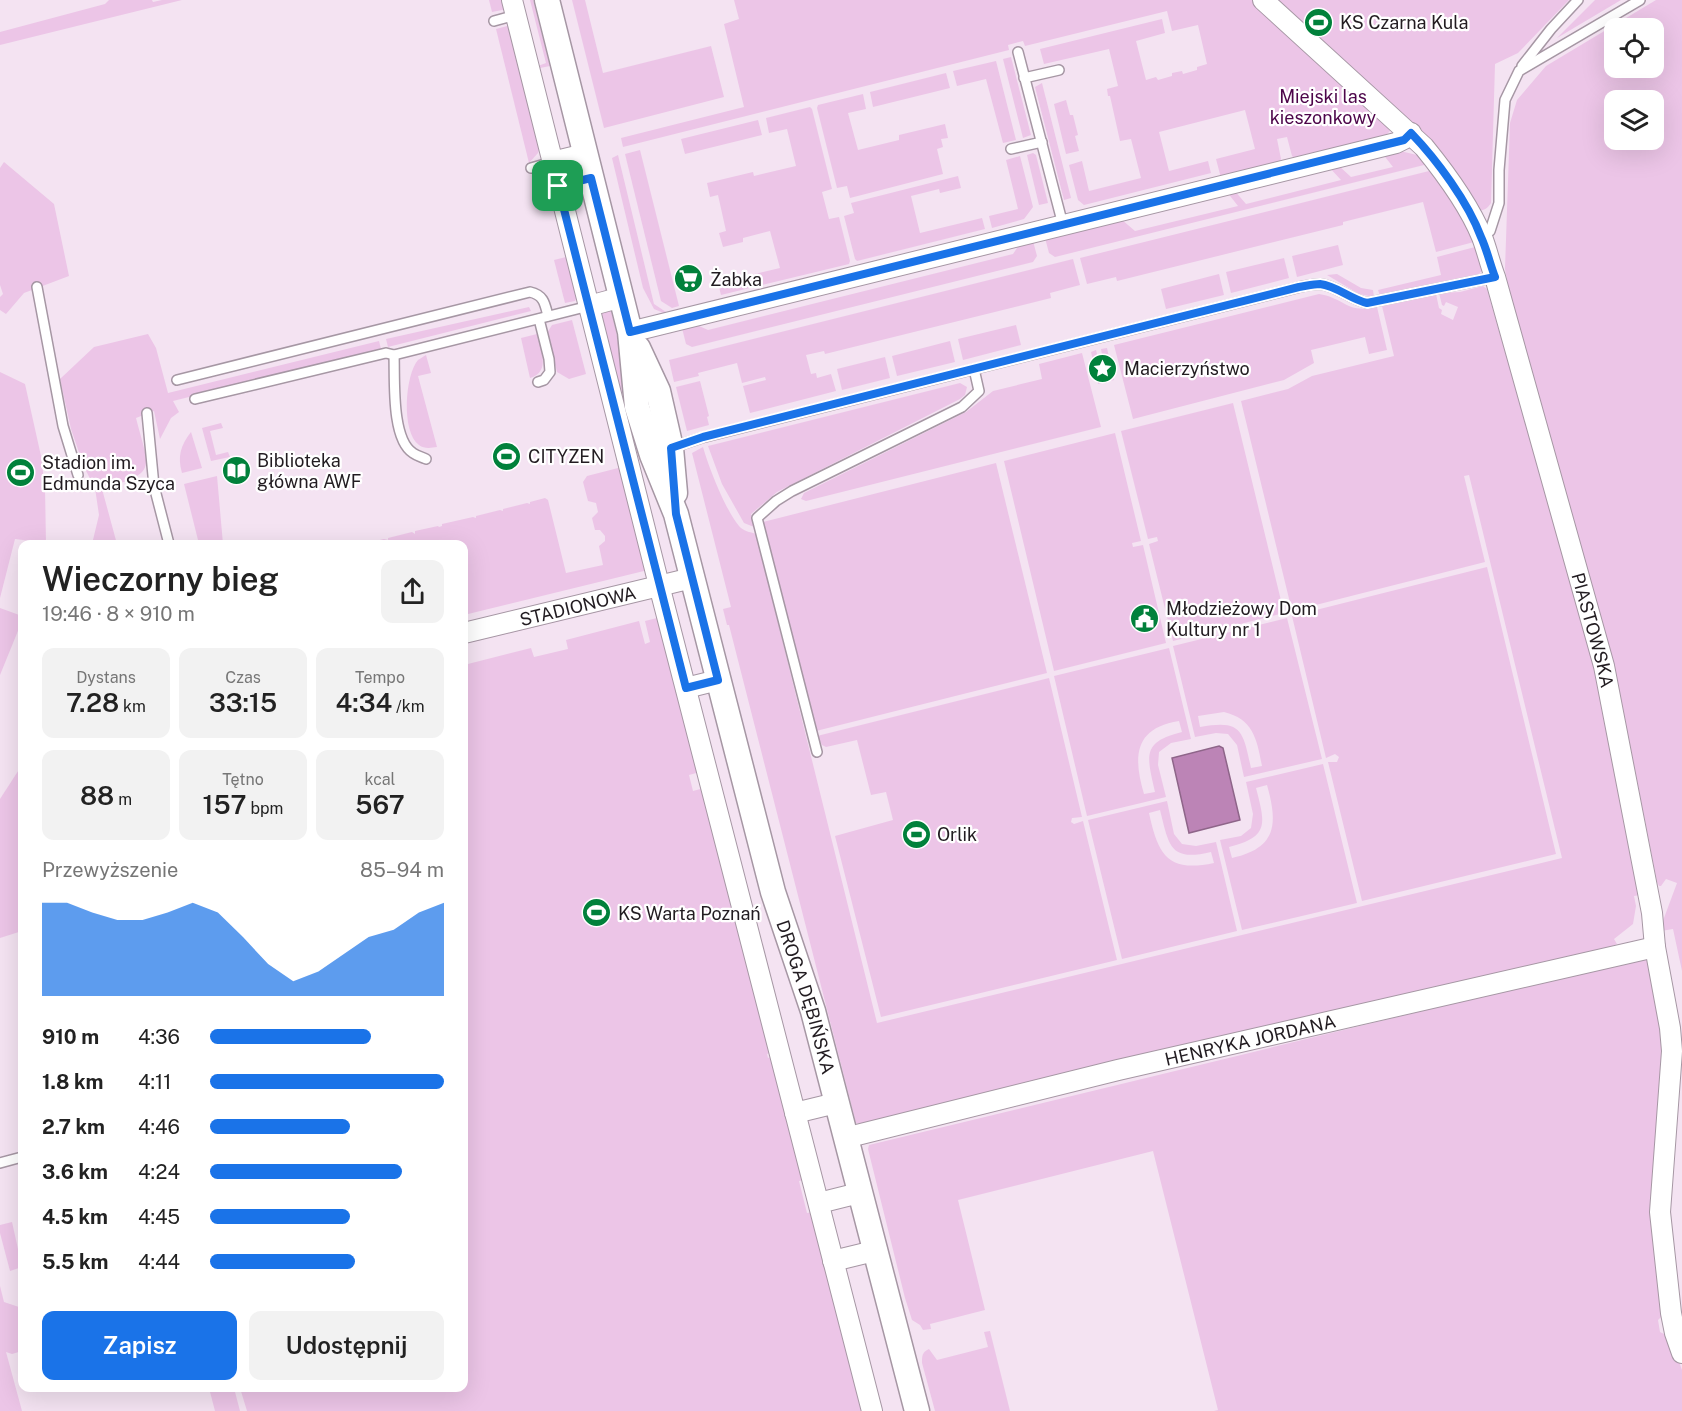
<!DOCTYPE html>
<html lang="pl">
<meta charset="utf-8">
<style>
body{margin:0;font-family:"Public Sans",sans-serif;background:#f2f2f2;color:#222;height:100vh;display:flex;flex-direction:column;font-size:22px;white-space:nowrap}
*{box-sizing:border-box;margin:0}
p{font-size:20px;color:#767676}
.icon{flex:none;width:33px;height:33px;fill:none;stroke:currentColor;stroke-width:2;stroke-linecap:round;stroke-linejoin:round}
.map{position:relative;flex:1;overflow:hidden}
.side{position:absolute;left:18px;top:540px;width:450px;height:852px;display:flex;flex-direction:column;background:#fff;border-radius:12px;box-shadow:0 6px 24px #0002}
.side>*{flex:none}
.fabs{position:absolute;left:1604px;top:18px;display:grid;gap:12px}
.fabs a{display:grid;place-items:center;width:60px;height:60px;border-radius:12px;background:#fff;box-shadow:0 6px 24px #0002;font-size:30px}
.pin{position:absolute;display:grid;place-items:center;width:51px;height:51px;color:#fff;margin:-26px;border-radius:12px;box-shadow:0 3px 9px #0006}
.round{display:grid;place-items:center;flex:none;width:63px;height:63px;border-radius:12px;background:#f2f2f2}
.overview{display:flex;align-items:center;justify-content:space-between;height:102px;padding:0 24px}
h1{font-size:33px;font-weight:600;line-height:45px}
.metrics{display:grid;grid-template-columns:repeat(3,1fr);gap:9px;height:102px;padding:6px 24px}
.metrics div{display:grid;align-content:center;border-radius:12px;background:#f2f2f2;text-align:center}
.metrics b{font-size:26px;font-weight:600}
.metrics small{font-size:16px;font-weight:400}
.metrics p{font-size:16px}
.chart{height:168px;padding:12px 24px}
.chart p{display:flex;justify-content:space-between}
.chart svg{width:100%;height:108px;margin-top:6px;fill:#1a73e8;opacity:.7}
.primary-button{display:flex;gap:12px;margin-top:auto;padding:12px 24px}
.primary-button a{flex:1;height:69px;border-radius:12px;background:#1a73e8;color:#fff;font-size:24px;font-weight:600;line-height:69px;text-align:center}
.primary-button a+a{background:#f2f2f2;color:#222}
ul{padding:0 24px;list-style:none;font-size:20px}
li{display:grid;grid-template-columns:96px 72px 1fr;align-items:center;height:45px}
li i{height:15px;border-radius:8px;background:#1a73e8}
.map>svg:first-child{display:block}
</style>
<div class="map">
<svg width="1682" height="1411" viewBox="0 0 1682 1411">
<rect width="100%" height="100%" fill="#f4e3f2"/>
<!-- green -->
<g fill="#ecc5e7" fill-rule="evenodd">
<path d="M109,0h43l1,2 9,-2h20l-182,45v-13l105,-28z"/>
<path d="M489,0h15l3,9 -15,3z"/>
<path d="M530,0h3l17,66 -15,3v-2l11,-4z"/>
<path d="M572,0h13l18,73 108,-27 13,51 -120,31z"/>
<path d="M734,0h518l137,122 1,9 -6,6 -88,22 -4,-3 -5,-19 -10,2 4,20 -2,4 -58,15 -5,-19 39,-10 -10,-39 -86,22 10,39 39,-10 3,12 -127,32 -6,-5 -9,-35 13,-4 7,30 52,-13 -10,-39 -11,2 -10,-45h-2l-1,-7 11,-3 -9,-37 -65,15 -4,-15 122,-30 3,14 -29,8 10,39 10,-3 2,3 14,-4v-3l10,-2 1,3 14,-4v-3l10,-3 -9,-39 -26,6 -5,-20 -142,35 -2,-5 -15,4 1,5 -386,97 -2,-9 123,-31 -20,-83 15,-5z"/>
<path d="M1273,0h296l-51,53 -23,11 -4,139c-4,6 -7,8 -14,7z"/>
<path d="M1595,0h26l-64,38z"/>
<path d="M1656,0h26v971l-9,-42 -12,2 3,-13 13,-35 -11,-4 -5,7h-2l-2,-4 -43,-218 -105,-372 -4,-23 5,-146 7,-23 29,-34zM1614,28h39v40h-39zM1614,100h39v40h-39z"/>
<path d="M511,25l30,118 -3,10 -9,10 -33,-134z"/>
<path d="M1011,57l20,78 -8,3 -20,-79z"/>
<path d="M996,61l20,79 -13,3 -17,-64 -29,7 -4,-15z"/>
<path d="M946,73l4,15 -77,19 -3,-15z"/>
<path d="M1042,83l29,115 -7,2 -29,-113z"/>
<path d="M863,94l3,15 -18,4 10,37 41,-10v-5l46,-11 3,14 -7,1 2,8 -6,2 6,25 -93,24 -3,-12 -10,2 -20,-80 1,-3z"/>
<path d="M1066,100l4,15h3l5,20 -3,1 4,15 -13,3 -12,-50z"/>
<path d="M810,107l2,2 20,80 -10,3 7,27 10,-2 11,44 -1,3 -128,31 -3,-12 62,-15 -10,-37 -27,7v4l-20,5 -4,-14 7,-2 -8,-36 -8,2 -3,-14 46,-11 1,4 42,-10 -9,-37 -18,4 -3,-15z"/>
<path d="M758,120l4,15 -77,19 -4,-15z"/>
<path d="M640,150l39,156 -7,2 -11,-7 -36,-147z"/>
<path d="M1400,151l17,4 11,9 -373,93 -6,-4 -4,-15 76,-19 14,12 103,-25 -11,-14 7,-2 12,14 95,-24 -12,-13 9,-2 13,12 42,-10 -11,-14z"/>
<path d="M1033,153l3,2 12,48 -9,2 -12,-50z"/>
<path d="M618,155l36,149 12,8v2l-12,-5 -11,-21 -31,-130z"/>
<path d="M1020,156l13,51 -9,12 -32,9 -3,-12 29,-7 -12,-49z"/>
<path d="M4,162l50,42 15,72 -45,17 -18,21 -6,-4v-13l3,-3 -3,-9v-117z"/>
<path d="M1433,170l32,53 9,19 -38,10 -13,-50 -80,20v3l-226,56 -1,-4 -29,7 -7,-26z"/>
<path d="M958,176l3,12 -21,5 -1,-4 -28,7 9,37 62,-15 3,11 -128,32 -2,-2 -11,-43 10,-3 -3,-10z"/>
<path d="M1033,241l4,15 -4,6 -341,85 -6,-3 -4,-16 15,-3 11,5 305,-76 6,-9z"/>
<path d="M1338,245l5,20 -46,12 -5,-21z"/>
<path d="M1475,247l8,22 -4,5 -99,22 -2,-6 63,-15 -4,-18z"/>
<path d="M570,256l9,37 -4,8 -10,2 -11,-43z"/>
<path d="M1284,258l5,20 -58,15 -5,-21z"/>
<path d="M1073,259l7,26 -30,8 1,5 -226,56 -1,-3 -18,4 5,19 5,-1 1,5 14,-4 5,17 -86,22 -7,-27 23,-6 -1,-3 -23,6 -5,-20 -39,10 1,3 -25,6 -5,-22z"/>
<path d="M1219,274l5,21 -58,14 -5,-20z"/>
<path d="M1337,274l24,14 12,2 1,7 -15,-3 -32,-19z"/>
<path d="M1483,286l4,3 109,381 44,225 -6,1 2,10 -3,18 -19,15 3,5 -9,4 -737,176 -15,-1 -127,-498h-2l-4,-16 8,-2 -39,-154 11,-6c6,21 22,62 36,79 4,5 11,6 17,8l121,489 685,-165 -93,-383 -5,1 21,86 -193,49 -51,-210 47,-12 24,-13 82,-20 -12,-50 54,-12 3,14 3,2 -1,4 12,6 5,-13 -12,-5 -2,4 -2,-1 -3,-12 21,-1z"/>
<path d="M1319,294c26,4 27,20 58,13l10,43 -18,4 -4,-17 -54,13 3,13 -30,17 -151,39 -19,-74z"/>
<path d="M529,307l2,4 -143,36 -2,-8z"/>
<path d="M611,311l5,20 10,61 -7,2 -20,-81z"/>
<path d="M572,320l14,54 -17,5 -12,-7 -10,-39 5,-8z"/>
<path d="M1016,325l5,20 -58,15 -5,-21z"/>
<path d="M148,334l8,14 12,45 211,-52 2,8 -208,52 6,11 -8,6 -11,21 -6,-28 -18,7c13,52 23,54 -34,71l15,55h-25l7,-29 -4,-27 -11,-21 -13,-38 -11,-50 34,-32z"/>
<path d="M537,334c4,16 14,38 -7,44l-9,-40z"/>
<path d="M950,341l5,21 -58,14 -5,-20z"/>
<path d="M1107,348l7,32 -16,4 -7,-32 5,-2 3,12 4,-2 -2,-11z"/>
<path d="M1082,353l19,74 -295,74 -5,-2 3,-6 162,-81 27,-21 49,-12 -3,-15z"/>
<path d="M426,355l5,18 -13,3 19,71c-6,1 -13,2 -18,-2 -18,-13 -14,-70 -1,-85 3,-2 5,-3 8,-5z"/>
<path d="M885,357l5,21 -48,12 -5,-21z"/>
<path d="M0,372l25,12 16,72 4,32 1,55 -31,-4 -15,59z"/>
<path d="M700,381l9,35 -2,1 2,8 -22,6 -11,-44z"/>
<path d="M960,383l7,4 -2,8 -5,4 -183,93 -26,22 3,13 -10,-4 -22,-39 -14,-38z"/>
<path d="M1233,403l51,210 -111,28 -24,-97 9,-3 -1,-4 -9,2 -27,-108z"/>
<path d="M221,423l2,5 -13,3 6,24 12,-3 2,5 -19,4 -9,-33z"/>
<path d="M191,432l11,36 -20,5c-5,-17 -1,-28 9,-41z"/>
<path d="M1115,433l26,108 -9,2 1,4 10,-2 23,98 -112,28 -50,-210z"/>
<path d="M996,463l51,210 -231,58 -53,-209z"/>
<path d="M622,467l26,103 -184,45v-71h-101l21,-5 4,1v-2l24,-6 3,2v-3l23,-5 1,1 3,-1v-2l31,-7 3,1v-2l24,-6 3,1v-2l24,-6 3,1v-2l15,-4 3,2 18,73 37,-8 -4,-19 6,-5v-5l-5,-6h-5l-3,-12 6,-6 -2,-9 -8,-2 -5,-19 4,-6z"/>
<path d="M217,476l6,68h-24l-15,-60z"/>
<path d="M1487,567l69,287 -194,47 -34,-139h9l2,-5 -4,-3 -9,4 -34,-142z"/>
<path d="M637,598l1,4 -174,42v-4z"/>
<path d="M0,608l22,8v5l-22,54z"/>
<path d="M657,618l23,90h4l16,64 -11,3 4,16 11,-3 68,264 -5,2 1,4 5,-2 31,124 -5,1 8,32 6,-1 51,199h-617l-7,-23h224v-723l67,-17 3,9 34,-8 -2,-9 73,-19 6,23 5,-2 -5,-21z"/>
<path d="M1287,618l35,141 -78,18 -7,-32 -9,-11 -12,-1 -21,4 -22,-91zM1224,712c29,7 33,27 38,54l-11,2c-8,-37 -9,-49 -51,-41l-2,-11z"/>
<path d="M1169,648l22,91 -20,4 -12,9 -1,13 8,32 -79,19 -33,-140zM1179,721l3,11c-41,10 -35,24 -27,60l-11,2c-11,-37 -10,-66 35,-73z"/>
<path d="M1049,678l33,139 -10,1 -1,4 3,2 9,-3 34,139 -236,57 -46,-181 58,-16 -7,-28 -15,3 -14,-55 -31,7 -4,-2 -5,-9z"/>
<path d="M1323,764l34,139 -115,27 -22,-90 21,-4 10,-8 2,-14 -7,-32zM1267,785c11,39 10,63 -35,73l-3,-11c41,-10 36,-24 27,-59z"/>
<path d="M22,765v166l-22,7v-139z"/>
<path d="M1167,801l7,33 8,10 14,2 20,-4 21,89 -115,28 -34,-139zM1160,810c9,35 9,52 51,42l3,11c-47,10 -56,-9 -65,-50z"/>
<path d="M1641,958l7,3 17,71v281l-7,7 2,12 10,5 12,33v41h-468l4,-1 -65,-259 -195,49 27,110 -55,14 1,5 -8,1 -3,-5 -8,-5 -7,-22 -37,-149 1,-4z"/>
<path d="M12,1222l10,45 -12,4 -10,-38v-8z"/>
<path d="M0,1286l4,16 18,6v43l-10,3 -6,-2 16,59h-22z"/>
<path d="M990,1331l20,80h-75l-13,-48c0,-7 0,-11 7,-14l8,11 51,-13 -4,-15z"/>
<path d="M209,1388h25l6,23h-25z"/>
</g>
<!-- water -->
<path fill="#bc84b6" stroke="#8e6589" stroke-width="1.5" d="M1219,746l4,2 17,72 -51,13 -17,-75z"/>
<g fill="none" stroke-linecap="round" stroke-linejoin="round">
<defs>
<g id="service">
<path d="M494,21l22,-6"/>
<path d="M1018,52l45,173"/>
<path d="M1522,66l29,-37 27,-29"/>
<path d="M1024,78l35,-8"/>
<path d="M1011,149l31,-7"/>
<path d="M531,168l21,-6"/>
<path d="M1481,236l9,-5 9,-28v-33l6,-70 14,-29 121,-71"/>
<path d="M37,287l26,139 15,49"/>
<path d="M394,355c1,24 -3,84 19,98 4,3 9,4 13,6"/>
<path d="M177,380l353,-88c14,3 15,12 18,24"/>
<path d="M538,382l6,-2 6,-8 -1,-13 -10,-40"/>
<path d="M195,399l191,-46 8,2 195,-49"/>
<path d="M147,413l7,73 15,58"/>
<path d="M671,448l30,-10 599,-151c6,-1 13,-3 20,-3 17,2 30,15 47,19l128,-26"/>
<path d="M817,752l-60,-234 19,-17 16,-10 170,-84 17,-16 -5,-22"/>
<path d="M0,1163l22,-6"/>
</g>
<g id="minor">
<path d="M512,0l147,585 213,826"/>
<path id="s1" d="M1263,0l161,147c22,27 45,58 58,90 5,13 8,27 13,40l109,389 48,247 3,34 15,81 2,23 -12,161 11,101 4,20 7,20"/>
<path d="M552,162l33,-8"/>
<path d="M558,186l33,-8"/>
<path d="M589,306l33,-9"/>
<path d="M630,332l766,-189 8,-4 7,-6"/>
<path id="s2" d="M464,633l228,-55"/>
<path d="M686,688l32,-8"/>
<path d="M795,1113l41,-10"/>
<path id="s3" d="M845,1138l273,-68 537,-123"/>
<path d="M819,1203l40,-10"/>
<path d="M833,1261l41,-10"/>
</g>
<g id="tertiary">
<path id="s4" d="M547,0l83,332 7,75 15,48 24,59 97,378 40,119 104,400"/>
<path d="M638,348l20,43 13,57 4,45"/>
</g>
</defs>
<!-- service casing -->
<use href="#service" stroke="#a697a4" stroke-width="12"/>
<!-- minor casing -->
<use href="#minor" stroke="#a697a4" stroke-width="22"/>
<!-- tertiary casing -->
<use href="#tertiary" stroke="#a697a4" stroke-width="27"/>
<!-- service -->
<use href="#service" stroke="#fff" stroke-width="9"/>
<!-- minor -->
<use href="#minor" stroke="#fff" stroke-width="20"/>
<!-- tertiary -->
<use href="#tertiary" stroke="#fff" stroke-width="24"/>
</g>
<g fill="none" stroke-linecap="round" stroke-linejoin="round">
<defs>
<path id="route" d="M1411,133c26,27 57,69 70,104 6,13 9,27 14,40l-128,26c-17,-4 -30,-17 -47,-19 -7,0 -14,2 -21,3l-596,150 -32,11 5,66 42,166 -32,8 -128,-502 33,-8 39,154 766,-190 8,-2z"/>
</defs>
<!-- route casing -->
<use href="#route" stroke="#fff" stroke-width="12"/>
<!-- route -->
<use href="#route" stroke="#1a73e8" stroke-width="8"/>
</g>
<!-- icons -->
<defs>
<symbol id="stadium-disc" viewBox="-11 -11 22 22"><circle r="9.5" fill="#01813b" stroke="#fff"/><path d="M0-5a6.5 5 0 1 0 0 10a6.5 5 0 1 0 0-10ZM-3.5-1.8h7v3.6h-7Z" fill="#fff"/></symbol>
<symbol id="supermarket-disc" viewBox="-11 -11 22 22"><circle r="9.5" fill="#01813b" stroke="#fff"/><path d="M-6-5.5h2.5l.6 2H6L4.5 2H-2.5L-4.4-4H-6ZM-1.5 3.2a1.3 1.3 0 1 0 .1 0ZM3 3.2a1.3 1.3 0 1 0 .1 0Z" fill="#fff"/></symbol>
<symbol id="sight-disc" viewBox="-11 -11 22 22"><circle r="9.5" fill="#01813b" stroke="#fff"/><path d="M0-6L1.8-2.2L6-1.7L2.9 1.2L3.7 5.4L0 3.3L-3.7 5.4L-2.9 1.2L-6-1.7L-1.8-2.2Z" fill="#fff"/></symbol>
<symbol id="library-disc" viewBox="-11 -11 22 22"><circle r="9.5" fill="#01813b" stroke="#fff"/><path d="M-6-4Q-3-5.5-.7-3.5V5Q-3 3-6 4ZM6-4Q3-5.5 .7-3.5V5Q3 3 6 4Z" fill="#fff"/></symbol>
<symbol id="civic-disc" viewBox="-11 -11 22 22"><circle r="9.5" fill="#01813b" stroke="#fff"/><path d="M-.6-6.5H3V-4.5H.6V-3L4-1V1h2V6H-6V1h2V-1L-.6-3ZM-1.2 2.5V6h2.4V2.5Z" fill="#fff"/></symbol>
</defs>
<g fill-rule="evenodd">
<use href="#stadium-disc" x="1302" y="6" width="33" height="33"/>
<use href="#supermarket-disc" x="672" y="262" width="33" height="33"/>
<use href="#sight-disc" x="1086" y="352" width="33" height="33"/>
<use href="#stadium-disc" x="490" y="440" width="33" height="33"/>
<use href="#library-disc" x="220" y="454" width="33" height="33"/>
<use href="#stadium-disc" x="4" y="456" width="33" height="33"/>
<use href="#civic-disc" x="1128" y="602" width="33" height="33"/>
<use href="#stadium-disc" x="900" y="818" width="33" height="33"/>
<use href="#stadium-disc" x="580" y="896" width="33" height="33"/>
</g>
<g text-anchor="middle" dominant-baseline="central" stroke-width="4.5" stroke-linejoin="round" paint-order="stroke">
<!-- poi labels -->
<g font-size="18" fill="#221c21" stroke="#fff" text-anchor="start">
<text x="1340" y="22">KS Czarna Kula</text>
<text x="710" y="279">Żabka</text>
<text x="1124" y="368">Macierzyństwo</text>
<text x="528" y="456">CITYZEN</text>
<text x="257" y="460">Biblioteka<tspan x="257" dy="21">główna AWF</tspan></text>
<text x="42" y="462">Stadion im.<tspan x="42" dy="21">Edmunda Szyca</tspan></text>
<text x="1166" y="608">Młodzieżowy Dom<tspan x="1166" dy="21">Kultury nr 1</tspan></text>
<text x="937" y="834">Orlik</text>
<text x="618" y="913">KS Warta Poznań</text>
</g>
<!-- park labels -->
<g font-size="18" fill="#4d054a" stroke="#fff">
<text x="1323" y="96">Miejski las<tspan x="1323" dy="21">kieszonkowy</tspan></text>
</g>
<!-- street labels -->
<g font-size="18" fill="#221c21" stroke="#fff">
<text stroke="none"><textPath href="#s2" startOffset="117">STADIONOWA</textPath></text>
<text stroke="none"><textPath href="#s1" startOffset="734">PIASTOWSKA</textPath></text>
<text stroke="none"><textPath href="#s4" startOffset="1032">DROGA DĘBIŃSKA</textPath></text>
<text stroke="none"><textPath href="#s3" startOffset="417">HENRYKA JORDANA</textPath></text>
</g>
</g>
</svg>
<div class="fabs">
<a><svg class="icon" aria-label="locate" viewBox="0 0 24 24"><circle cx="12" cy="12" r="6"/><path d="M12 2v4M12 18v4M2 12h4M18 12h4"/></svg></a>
<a><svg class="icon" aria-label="layers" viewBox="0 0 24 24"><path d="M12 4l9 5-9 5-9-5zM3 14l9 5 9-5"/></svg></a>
</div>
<div class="pin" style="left:558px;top:186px;background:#1e9e55"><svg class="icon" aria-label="arrive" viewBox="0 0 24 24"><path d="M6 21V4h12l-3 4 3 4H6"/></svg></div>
<section class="side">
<div class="overview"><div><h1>Wieczorny bieg</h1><p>19:46 · 8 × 910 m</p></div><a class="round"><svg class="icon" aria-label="share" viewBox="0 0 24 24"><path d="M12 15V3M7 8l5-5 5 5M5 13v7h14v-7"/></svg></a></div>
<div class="metrics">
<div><p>Dystans</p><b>7.28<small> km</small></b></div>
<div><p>Czas</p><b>33:15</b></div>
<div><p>Tempo</p><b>4:34<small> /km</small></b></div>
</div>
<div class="metrics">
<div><b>88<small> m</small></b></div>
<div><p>Tętno</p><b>157<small> bpm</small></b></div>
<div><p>kcal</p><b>567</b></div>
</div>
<div class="chart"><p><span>Przewyższenie</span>85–94 m</p>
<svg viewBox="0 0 160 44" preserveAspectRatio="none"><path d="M0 44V6L10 6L20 10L30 13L40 13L50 10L60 6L70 10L80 20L90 31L100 38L110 34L120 27L130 20L140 17L150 10L160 6V44z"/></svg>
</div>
<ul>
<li><b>910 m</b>4:36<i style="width:69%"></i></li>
<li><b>1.8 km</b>4:11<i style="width:100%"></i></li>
<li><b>2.7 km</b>4:46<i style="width:60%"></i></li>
<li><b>3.6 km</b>4:24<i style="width:82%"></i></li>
<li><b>4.5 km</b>4:45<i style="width:60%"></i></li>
<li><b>5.5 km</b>4:44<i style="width:62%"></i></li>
</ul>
<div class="primary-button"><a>Zapisz</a><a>Udostępnij</a></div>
</section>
</div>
